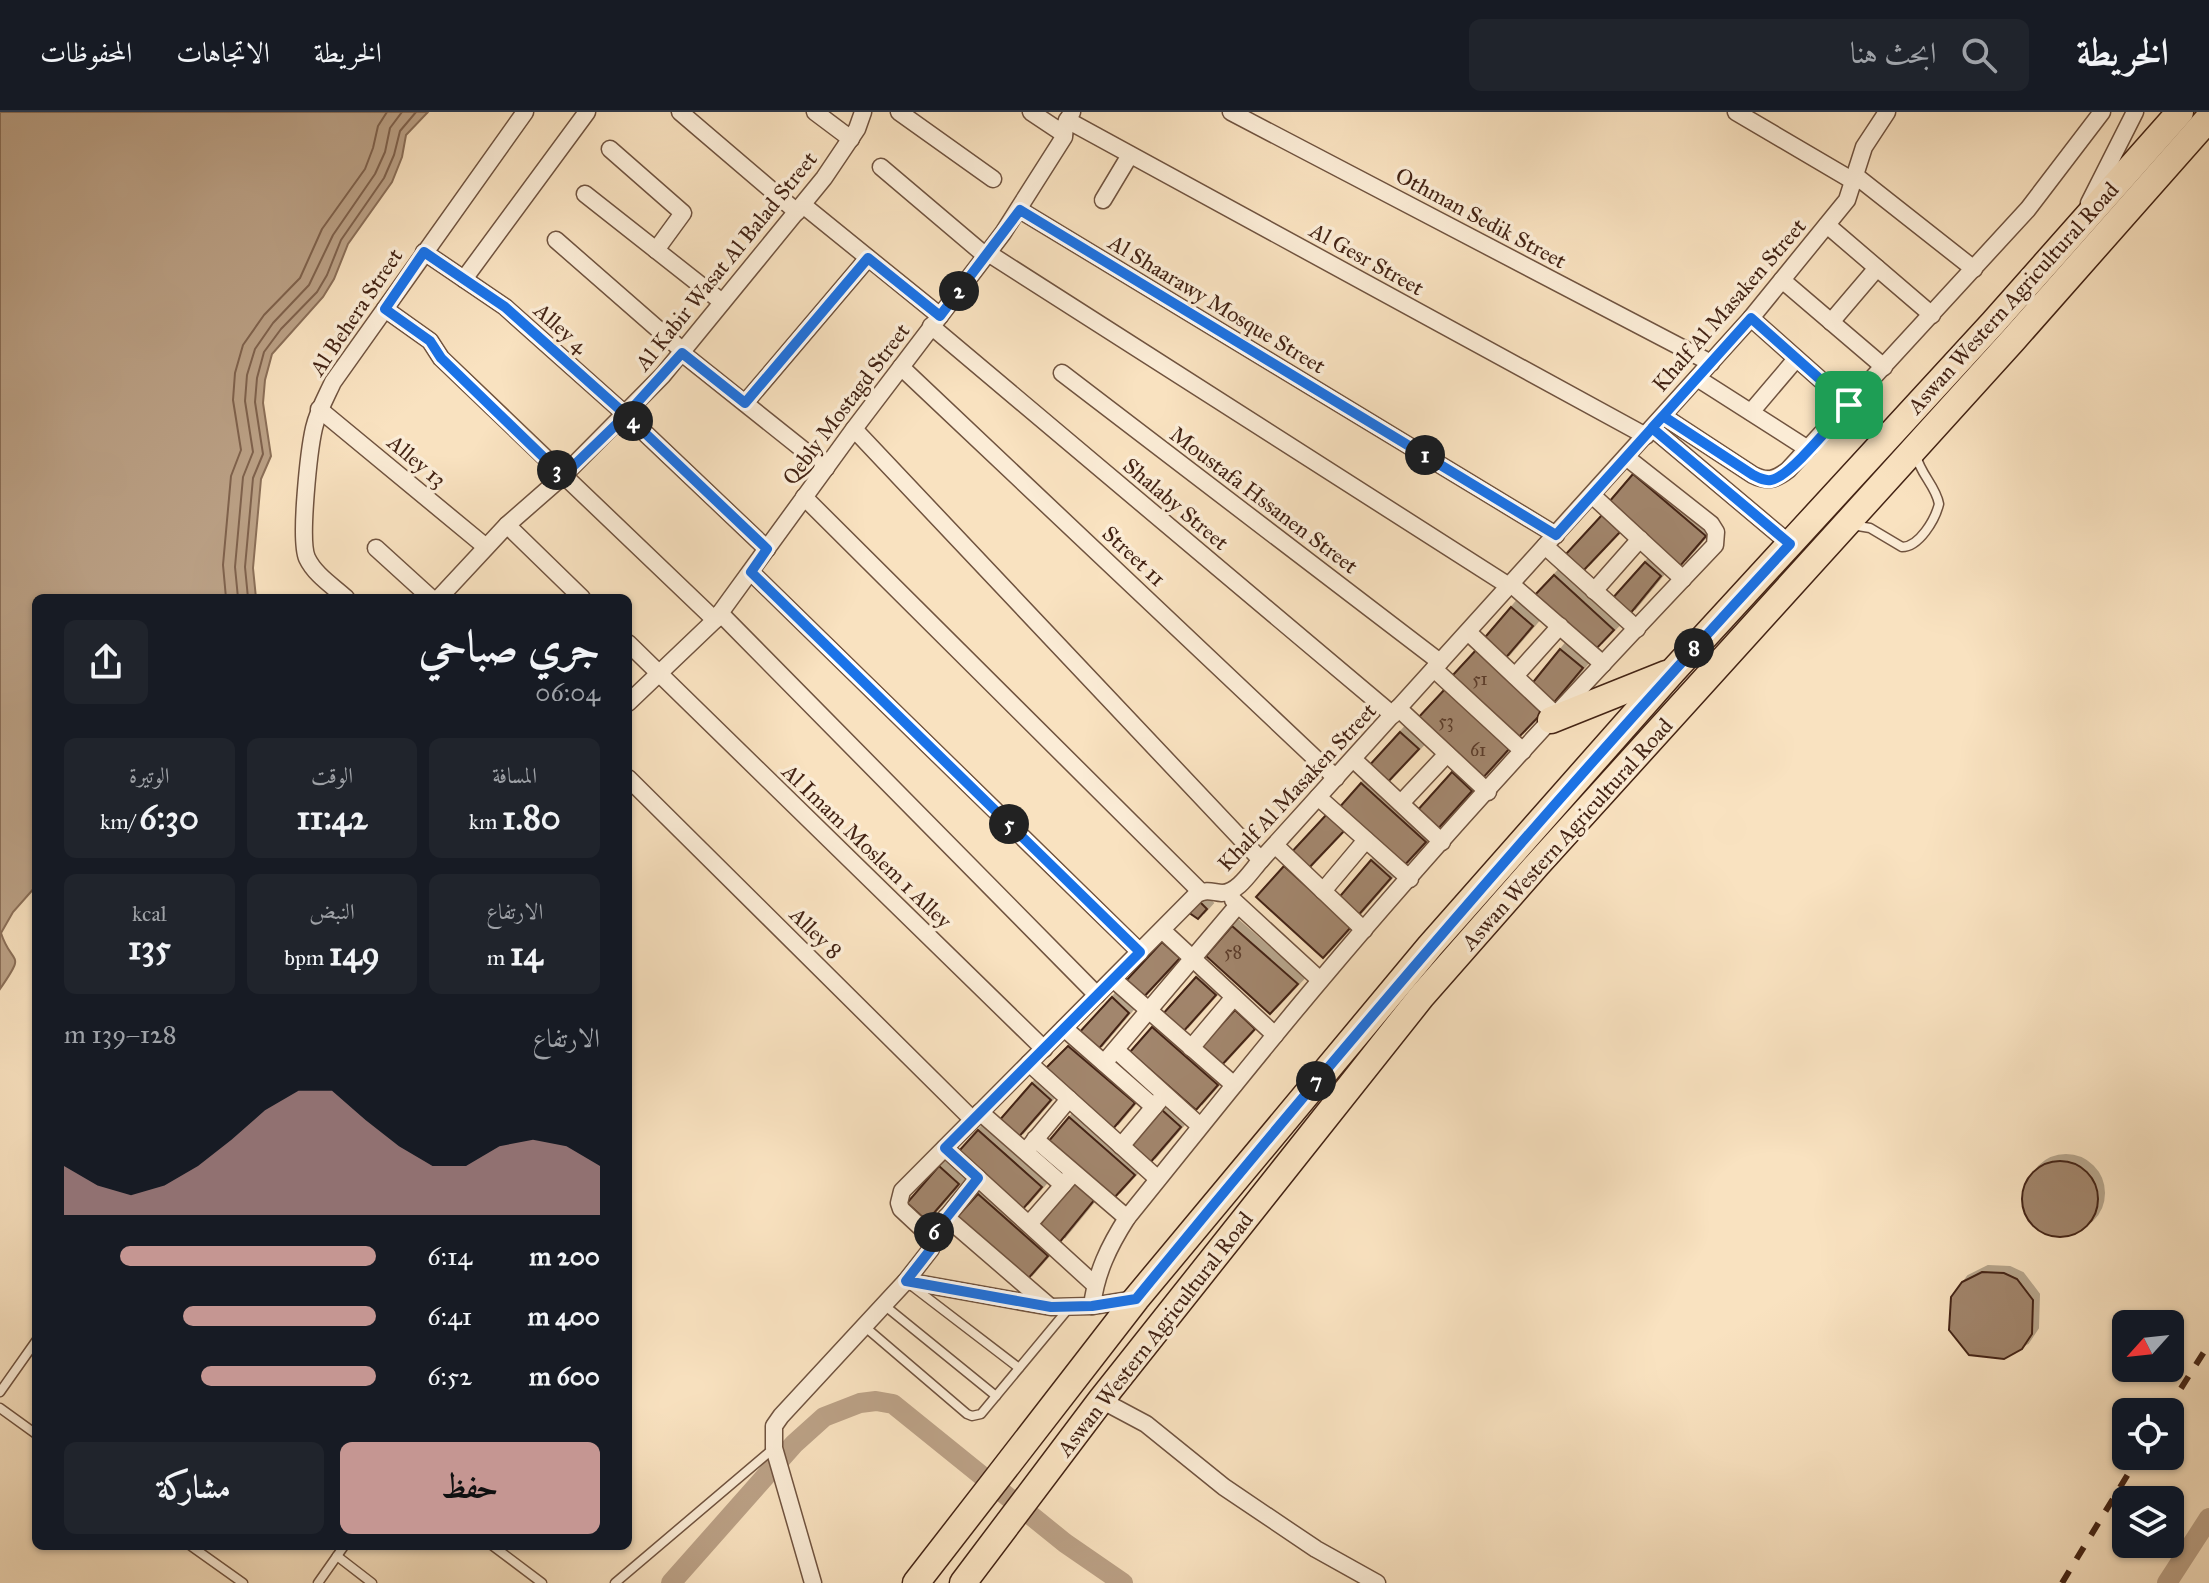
<!DOCTYPE html>
<html lang="ar">
<meta charset="utf-8">
<style>
body{margin:0;font-family:"IM FELL Great Primer",Amiri,serif;background:#20242c;color:#f1f3f6;direction:rtl;height:100vh;display:flex;flex-direction:column;font-size:30px;white-space:nowrap}
*{box-sizing:border-box;margin:0}
p{font-size:26px;color:#9ea1a6}
.icon{flex:none;width:44px;height:44px;fill:none;stroke:currentColor;stroke-width:2;stroke-linecap:round;stroke-linejoin:round}
.map{position:relative;flex:1;overflow:hidden;direction:ltr}
.details{position:absolute;left:32px;top:482px;width:600px;height:956px;display:flex;flex-direction:column;background:#171b24;border-radius:12px;box-shadow:0 2px 6px #0004;direction:rtl}
.details>*{flex:none}
.needle{width:52px;rotate:243deg}
.buttons{position:absolute;left:2112px;top:1198px;display:grid;gap:16px}
.buttons a{display:grid;place-items:center;width:72px;height:72px;border-radius:12px;background:#171b24;box-shadow:0 2px 6px #0004;font-size:40px}
.pin{position:absolute;display:grid;place-items:center;width:68px;height:68px;color:#fff;margin:-34px;border-radius:16px;box-shadow:0 4px 12px #0006}
.km{position:absolute;width:40px;height:40px;margin:-20px;border-radius:50%;background:#222;color:#fff;font-size:22px;line-height:40px;text-align:center}
.round{display:grid;place-items:center;flex:none;width:84px;height:84px;border-radius:12px;background:#20242c}
.head{display:flex;align-items:center;justify-content:space-between;height:136px;padding:0 32px}
h1{font-size:44px;font-weight:700;line-height:60px}
.metrics{display:grid;grid-template-columns:repeat(3,1fr);gap:12px;height:136px;padding:8px 32px}
.metrics div{display:grid;align-content:center;border-radius:12px;background:#20242c;text-align:center}
.metrics b{font-size:34px;font-weight:700}
.metrics small{font-size:22px;font-weight:400}
.metrics p{font-size:22px}
.chart{height:224px;padding:16px 32px}
.chart p{display:flex;justify-content:space-between}
.chart svg{width:100%;height:144px;margin-top:8px;fill:#c59692;opacity:.7}
.primary-button{display:flex;gap:16px;margin-top:auto;padding:16px 32px}
.primary-button a{flex:1;height:92px;border-radius:12px;background:#c59692;color:#111;font-size:32px;font-weight:700;line-height:92px;text-align:center}
.primary-button a+a{background:#20242c;color:#f1f3f6}
ul{padding:0 32px;list-style:none;font-size:26px}
li{display:grid;grid-template-columns:128px 96px 1fr;align-items:center;height:60px}
li i{height:20px;border-radius:10px;background:#c59692}
header{display:flex;align-items:center;gap:48px;box-sizing:border-box;height:112px;padding:0 40px;background:#171b24;border-bottom:2px solid #363941}
header strong{font-size:38px}
nav{display:flex;gap:44px;margin-inline-start:auto;font-size:28px}
.search{width:560px;height:72px;background:#20242c;display:flex;align-items:center;gap:20px;box-sizing:border-box;padding:0 28px;border-radius:12px;color:#9ea1a6;font-size:30px}
.map>svg:first-child{display:block}
</style>
<header>
<strong>الخريطة</strong>
<div class="search"><svg class="icon" aria-label="search" viewBox="0 0 24 24"><circle cx="10" cy="10" r="6"/><path d="M15 15l6 6"/></svg>ابحث هنا</div>
<nav><a>الخريطة</a><a>الاتجاهات</a><a>المحفوظات</a></nav>
</header>
<div class="map">
<svg width="2209" height="1471" viewBox="0 0 2209 1471">
<defs>
<filter id="shadow"><feDropShadow dx="6" dy="-6" stdDeviation="0" flood-color="#0004"/></filter>
</defs>
<rect width="100%" height="100%" fill="#f9e2c0"/>
<filter id="stains"><feTurbulence type="fractalNoise" baseFrequency=".0025" numOctaves="4"/><feColorMatrix values="0 0 0 0 .2 0 0 0 0 .09 0 0 0 0 .02 0 0 0 .5 -.17"/></filter>
<radialGradient id="worn" r=".72"><stop offset=".6" stop-color="#630" stop-opacity="0"/><stop offset="1" stop-color="#630" stop-opacity=".3"/></radialGradient>
<!-- water -->
<path fill="#bba186" stroke="#8b6f58" stroke-width="2" d="M0,0h428l-22,23 -4,22 -10,25 -44,62 -14,35 -11,18 -51,57 -7,26 -2,23 8,53 -10,23 -8,89 3,30h-220v288l-23,26 -12,21c11,34 26,17 -1,56z"/>
<g fill="none" stroke-linecap="round" stroke-linejoin="round">
<!-- shore -->
<g stroke="#7f624d" stroke-width="2">
<path d="M226,486l-3,-33 8,-89 10,-26 -8,-50 2,-27 8,-28 21,-30 36,-37 22,-49 43,-60 8,-21 5,-22 9,-14"/>
<path d="M238,486l-3,-31 8,-90 10,-25 -8,-51 2,-26 8,-26 18,-26 36,-38 24,-50 42,-61 10,-22 5,-24 12,-16"/>
<path d="M248,486l-3,-31 8,-89 10,-24 -8,-52 2,-24 7,-26 17,-23 36,-37 10,-17 14,-35 43,-62 10,-23 6,-24 16,-19"/>
</g>
<!-- canal -->
<g stroke="#bba186" stroke-width="20">
<path d="M671,1471l123,-139 30,-27 36,-14 16,-2 17,3 172,139 58,40"/>
<path d="M2167,1471l42,-65"/>
</g>
</g>
<!-- building -->
<g fill="#a2866d" stroke="#432314" stroke-width="2" filter="url(#shadow)">
<path d="M1633,362l73,62 -26,30 -71,-64z"/>
<path d="M1602,403l18,17 -37,39 -17,-17z"/>
<path d="M1645,450l16,14 -32,39 -18,-15z"/>
<path d="M1554,463l60,55 -18,19 -63,-52z"/>
<path d="M1511,495l22,19 -30,35 -22,-19z"/>
<path d="M1477,537l66,63 -26,27 -65,-63z"/>
<path d="M1560,537l23,19 -31,37 -22,-19z"/>
<path d="M1446,576l64,60 -29,32 -64,-61z"/>
<path d="M1400,620l19,17 -34,36 -18,-17z"/>
<path d="M1452,660l20,19 -36,40 -20,-19z"/>
<path d="M1361,671l65,59 -24,26 -64,-59z"/>
<path d="M1327,702l17,17 -39,41 -17,-16z"/>
<path d="M1371,748l20,18 -36,41 -19,-18z"/>
<path d="M1284,754l67,61 -28,31 -67,-61z"/>
<path d="M1199,789l8,8 -9,10 -10,-7z"/>
<path d="M1232,814l66,58 -28,30 -64,-58z"/>
<path d="M1162,830l18,16 -39,42 -17,-17z"/>
<path d="M1196,865l20,18 -34,38 -20,-18z"/>
<path d="M1112,885l17,16 -33,39 -19,-17z"/>
<path d="M1235,898l20,19 -35,38 -20,-19z"/>
<path d="M1152,915l66,58 -22,25 -66,-58z"/>
<path d="M1068,934l67,57 -23,27 -68,-60z"/>
<path d="M1032,971l19,17 -34,39 -19,-17z"/>
<path d="M1162,998l19,17 -32,37 -20,-17z"/>
<path d="M1069,1005l66,58 -21,23 -66,-56z"/>
<path d="M978,1018l64,57 -20,23 -63,-59z"/>
<circle cx="2060" cy="1087" r="38"/>
<path d="M939,1054l20,18 -32,37 -20,-18z"/>
<path d="M1075,1069l21,17 -37,45 -20,-17z"/>
<path d="M978,1082l70,62 -22,25 -70,-63z"/>
<path d="M1982,1160l22,1 13,6 16,21 -1,34 -10,15 -18,10 -35,-4 -20,-25 2,-33 11,-15z"/>
</g>
<g fill="none" stroke-linecap="round" stroke-linejoin="round">
<defs>
<g id="service">
<path d="M1852,413l18,3 32,19c17,0 33,-27 37,-43 -3,-18 -19,-30 -23,-49"/>
<path d="M912,1174l107,82"/>
<path d="M884,1193l112,91"/>
<path d="M864,1214l103,88 5,2 9,-2 88,-106"/>
<path d="M0,1280l36,-51"/>
<path d="M0,1296l36,26"/>
<path d="M191,1434l52,37"/>
<path d="M493,1434l49,37"/>
<path d="M337,1444l35,27"/>
<path d="M318,1471l26,-37"/>
<path d="M615,1471l159,-135"/>
</g>
<g id="minor">
<path d="M680,0l117,100"/>
<path d="M815,0l36,27"/>
<path d="M899,0l94,67"/>
<path d="M1031,0l33,22"/>
<path d="M1231,0l480,251"/>
<path d="M1736,0l119,70"/>
<path d="M1067,8l579,316"/>
<path d="M610,37l73,64 -27,37"/>
<path d="M881,55l105,89"/>
<path d="M1856,64l118,93"/>
<path d="M585,82l137,108"/>
<path d="M1103,88l27,-45"/>
<path d="M2089,91l46,-91"/>
<path d="M803,93l137,111"/>
<path d="M1020,98l536,325"/>
<path d="M1827,113l105,90"/>
<path d="M556,128l127,111"/>
<path d="M424,140l81,55 121,108 141,134"/>
<path d="M988,141l521,333"/>
<path d="M464,167l123,-167"/>
<path d="M1782,168l102,87"/>
<path d="M385,197l45,32 11,17 274,262"/>
<path d="M1751,206l98,87"/>
<path d="M1831,210l46,-54"/>
<path d="M931,214l462,389"/>
<path d="M682,241l144,115"/>
<path d="M901,255l435,411"/>
<path d="M1062,261l378,289"/>
<path d="M1697,266l111,71"/>
<path d="M745,291l123,-145"/>
<path d="M319,297l167,138"/>
<path d="M1751,300l45,-53"/>
<path d="M1663,304l90,59c14,7 22,5 35,-5l240,-261 74,-97"/>
<path d="M1652,316l138,116"/>
<path d="M854,317l407,431"/>
<path d="M1592,383l91,84"/>
<path d="M804,385l397,395"/>
<path d="M507,413l75,73"/>
<path d="M1545,434l92,83"/>
<path d="M376,436l55,50"/>
<path d="M751,460l389,380"/>
<path d="M1511,472l92,80"/>
<path d="M1594,479l46,-52"/>
<path d="M346,486c-13,-12 -31,-23 -39,-40 -8,-18 2,-108 7,-130 4,-17 12,-31 19,-46l192,-270"/>
<path d="M439,486l68,-73 56,-49 100,-101 161,-197 33,-49 6,-17"/>
<path d="M720,501l377,382"/>
<path d="M1468,520l88,83"/>
<path d="M628,531l416,406"/>
<path d="M1434,557l89,82"/>
<path d="M1515,564l45,-50"/>
<path d="M628,591l87,-83 139,-191 149,-196 61,-96 1,-12 7,-13"/>
<path d="M1398,596l90,84"/>
<path d="M1353,647l89,83"/>
<path d="M628,666l344,341"/>
<path d="M1318,685l92,82"/>
<path d="M1401,691l46,-49"/>
<path d="M1275,733l89,85"/>
<path d="M1323,779l43,-51"/>
<path d="M1233,788l87,80"/>
<path d="M1162,818l113,105"/>
<path d="M1113,867l121,106"/>
<path d="M1064,916l90,79"/>
<path d="M1191,936l43,-51"/>
<path d="M1116,938l84,76"/>
<path d="M1029,951l129,116"/>
<path d="M1104,951l134,-158"/>
<path d="M980,1000l83,73"/>
<path d="M1035,1027l92,79"/>
<path d="M1121,1034l38,-45"/>
<path d="M1029,1035l40,-48"/>
<path d="M945,1036l149,136"/>
<path d="M946,1105l102,88"/>
<path d="M1029,1112l41,-47"/>
<path d="M931,1125l47,-59"/>
<path d="M906,1169l145,26 41,-1 44,-7"/>
<path d="M1092,1194c4,-33 17,-60 35,-88 64,-79 127,-159 192,-236 126,-150 261,-295 396,-437l1,-13 -5,-8 -85,-67"/>
<path d="M1101,1288l45,24 78,63 92,62 61,34"/>
<path d="M813,1471l-39,-135v-22l7,-10 125,-135 25,-32v-12l-30,-28 -2,-6 3,-12 295,-297c10,-5 15,-2 25,-1 16,0 29,-22 39,-33l490,-542 96,-118 17,-53 23,-35"/>
</g>
<g id="primary">
<path d="M1551,608l115,-46"/>
<path d="M916,1471l220,-284 294,-353 243,-275 320,-348 187,-211"/>
<path d="M963,1471l138,-183 320,-403 116,-132 476,-525 196,-222"/>
</g>
</defs>
<!-- service casing -->
<use href="#service" stroke="#70533f" stroke-width="11"/>
<!-- minor casing -->
<use href="#minor" stroke="#70533f" stroke-width="19"/>
<!-- primary casing -->
<use href="#primary" stroke="#432314" stroke-width="29"/>
<!-- service -->
<use href="#service" stroke="#fbecd6" stroke-width="8"/>
<!-- minor -->
<use href="#minor" stroke="#fbecd6" stroke-width="16"/>
<!-- primary -->
<use href="#primary" stroke="#f9e2c0" stroke-width="26"/>
<!-- rail -->
<g stroke="#432314" stroke-width="6" stroke-dasharray="14 14" stroke-linecap="butt">
<path d="M2166,1300l43,-68"/>
<path d="M2062,1471l77,-127"/>
</g>
</g>
<g fill="none" stroke-linecap="round" stroke-linejoin="round">
<defs>
<path id="route" d="M1849,293l-98,-87 -195,217 -536,-325 -80,106 -72,-58 -123,145 -63,-50 -56,62 -63,61 -122,-118 -11,-17 -45,-32 39,-57 81,55 121,108 141,134 -16,23 389,380 -195,196 33,30 -47,59v12l-25,32 145,26 41,-1 44,-7c211,-258 428,-511 654,-755l-138,-116 11,-12 90,59c6,3 11,6 18,5 19,-3 63,-59 78,-75"/>
</defs>
<!-- route casing -->
<use href="#route" stroke="#fff" stroke-width="16"/>
<!-- route -->
<use href="#route" stroke="#1a73e8" stroke-width="10"/>
</g>
<g text-anchor="middle" dominant-baseline="central" stroke-width="7" stroke-linejoin="round" paint-order="stroke">
<!-- number labels -->
<g font-size="18" fill="#5b3c2a">
<text x="1480" y="567">51</text>
<text x="1446" y="609">53</text>
<text x="1478" y="638">61</text>
<text x="1233" y="840">58</text>
</g>
<!-- street labels -->
<g font-size="22" fill="#432314" stroke="#fbecd6">
<text transform="translate(1481 106) rotate(28)">Othman Sedik Street</text>
<text transform="translate(1367 147) rotate(29)">Al Gesr Street</text>
<text transform="translate(726 149) rotate(-51)">Al Kabir Wasat Al Balad Street</text>
<text transform="translate(2013 186) rotate(-48)">Aswan Western Agricultural Road</text>
<text transform="translate(1217 192) rotate(31)">Al Shaarawy Mosque Street</text>
<text transform="translate(1729 193) rotate(-49)">Khalf Al Masaken Street</text>
<text transform="translate(356 200) rotate(-56)">Al Behera Street</text>
<text transform="translate(561 216) rotate(42)">Alley 4</text>
<text transform="translate(846 292) rotate(-53)">Qebly Mostagd Street</text>
<text transform="translate(417 349) rotate(40)">Alley 13</text>
<text transform="translate(1264 388) rotate(37)">Moustafa Hssanen Street</text>
<text transform="translate(1176 392) rotate(40)">Shalaby Street</text>
<text transform="translate(1134 444) rotate(43)">Street 11</text>
<text transform="translate(1297 675) rotate(-47)">Khalf Al Masaken Street</text>
<text transform="translate(1567 722) rotate(-48)">Aswan Western Agricultural Road</text>
<text transform="translate(867 734) rotate(44)">Al Imam Moslem 1 Alley</text>
<text transform="translate(816 821) rotate(45)">Alley 8</text>
<text transform="translate(1155 1222) rotate(-52)">Aswan Western Agricultural Road</text>
</g>
</g>
<rect width="100%" height="100%" filter="url(#stains)"/>
<rect width="100%" height="100%" fill="url(#worn)"/>
</svg>
<div class="buttons">
<a><svg class="needle" viewBox="-14 -14 28 28"><path d="M0-13l5 13h-10z" fill="#e53935"/><path d="M0 13l5-13h-10z" fill="#9ea1a6"/></svg></a>
<a><svg class="icon" aria-label="locate" viewBox="0 0 24 24"><circle cx="12" cy="12" r="6"/><path d="M12 2v4M12 18v4M2 12h4M18 12h4"/></svg></a>
<a><svg class="icon" aria-label="layers" viewBox="0 0 24 24"><path d="M12 4l9 5-9 5-9-5zM3 14l9 5 9-5"/></svg></a>
</div>
<div class="pin" style="left:1849px;top:293px;background:#1e9e55"><svg class="icon" aria-label="arrive" viewBox="0 0 24 24"><path d="M6 21V4h12l-3 4 3 4H6"/></svg></div>
<b class="km" style="left:1425px;top:343px">1</b>
<b class="km" style="left:959px;top:179px">2</b>
<b class="km" style="left:557px;top:358px">3</b>
<b class="km" style="left:633px;top:309px">4</b>
<b class="km" style="left:1009px;top:712px">5</b>
<b class="km" style="left:934px;top:1120px">6</b>
<b class="km" style="left:1316px;top:969px">7</b>
<b class="km" style="left:1694px;top:536px">8</b>
<section class="details">
<div class="head"><div><h1>جري صباحي</h1><p>06:04</p></div><a class="round"><svg class="icon" aria-label="share" viewBox="0 0 24 24"><path d="M12 15V3M7 8l5-5 5 5M5 13v7h14v-7"/></svg></a></div>
<div class="metrics">
<div><p>المسافة</p><b>1.80<small> km</small></b></div>
<div><p>الوقت</p><b>11:42</b></div>
<div><p>الوتيرة</p><b>6:30<small> /km</small></b></div>
</div>
<div class="metrics">
<div><p>الارتفاع</p><b>14<small> m</small></b></div>
<div><p>النبض</p><b>149<small> bpm</small></b></div>
<div><p>kcal</p><b>135</b></div>
</div>
<div class="chart"><p><span>الارتفاع</span>128–139 m</p>
<svg viewBox="0 0 160 44" preserveAspectRatio="none"><path d="M0 44V29L10 35L20 38L30 35L40 29L50 21L60 12L70 6L80 6L90 15L100 23L110 29L120 29L130 23L140 21L150 23L160 29V44z"/></svg>
</div>
<ul>
<li><b>200 m</b>6:14<i style="width:82%"></i></li>
<li><b>400 m</b>6:41<i style="width:62%"></i></li>
<li><b>600 m</b>6:52<i style="width:56%"></i></li>
</ul>
<div class="primary-button"><a>حفظ</a><a>مشاركة</a></div>
</section>
</div>
